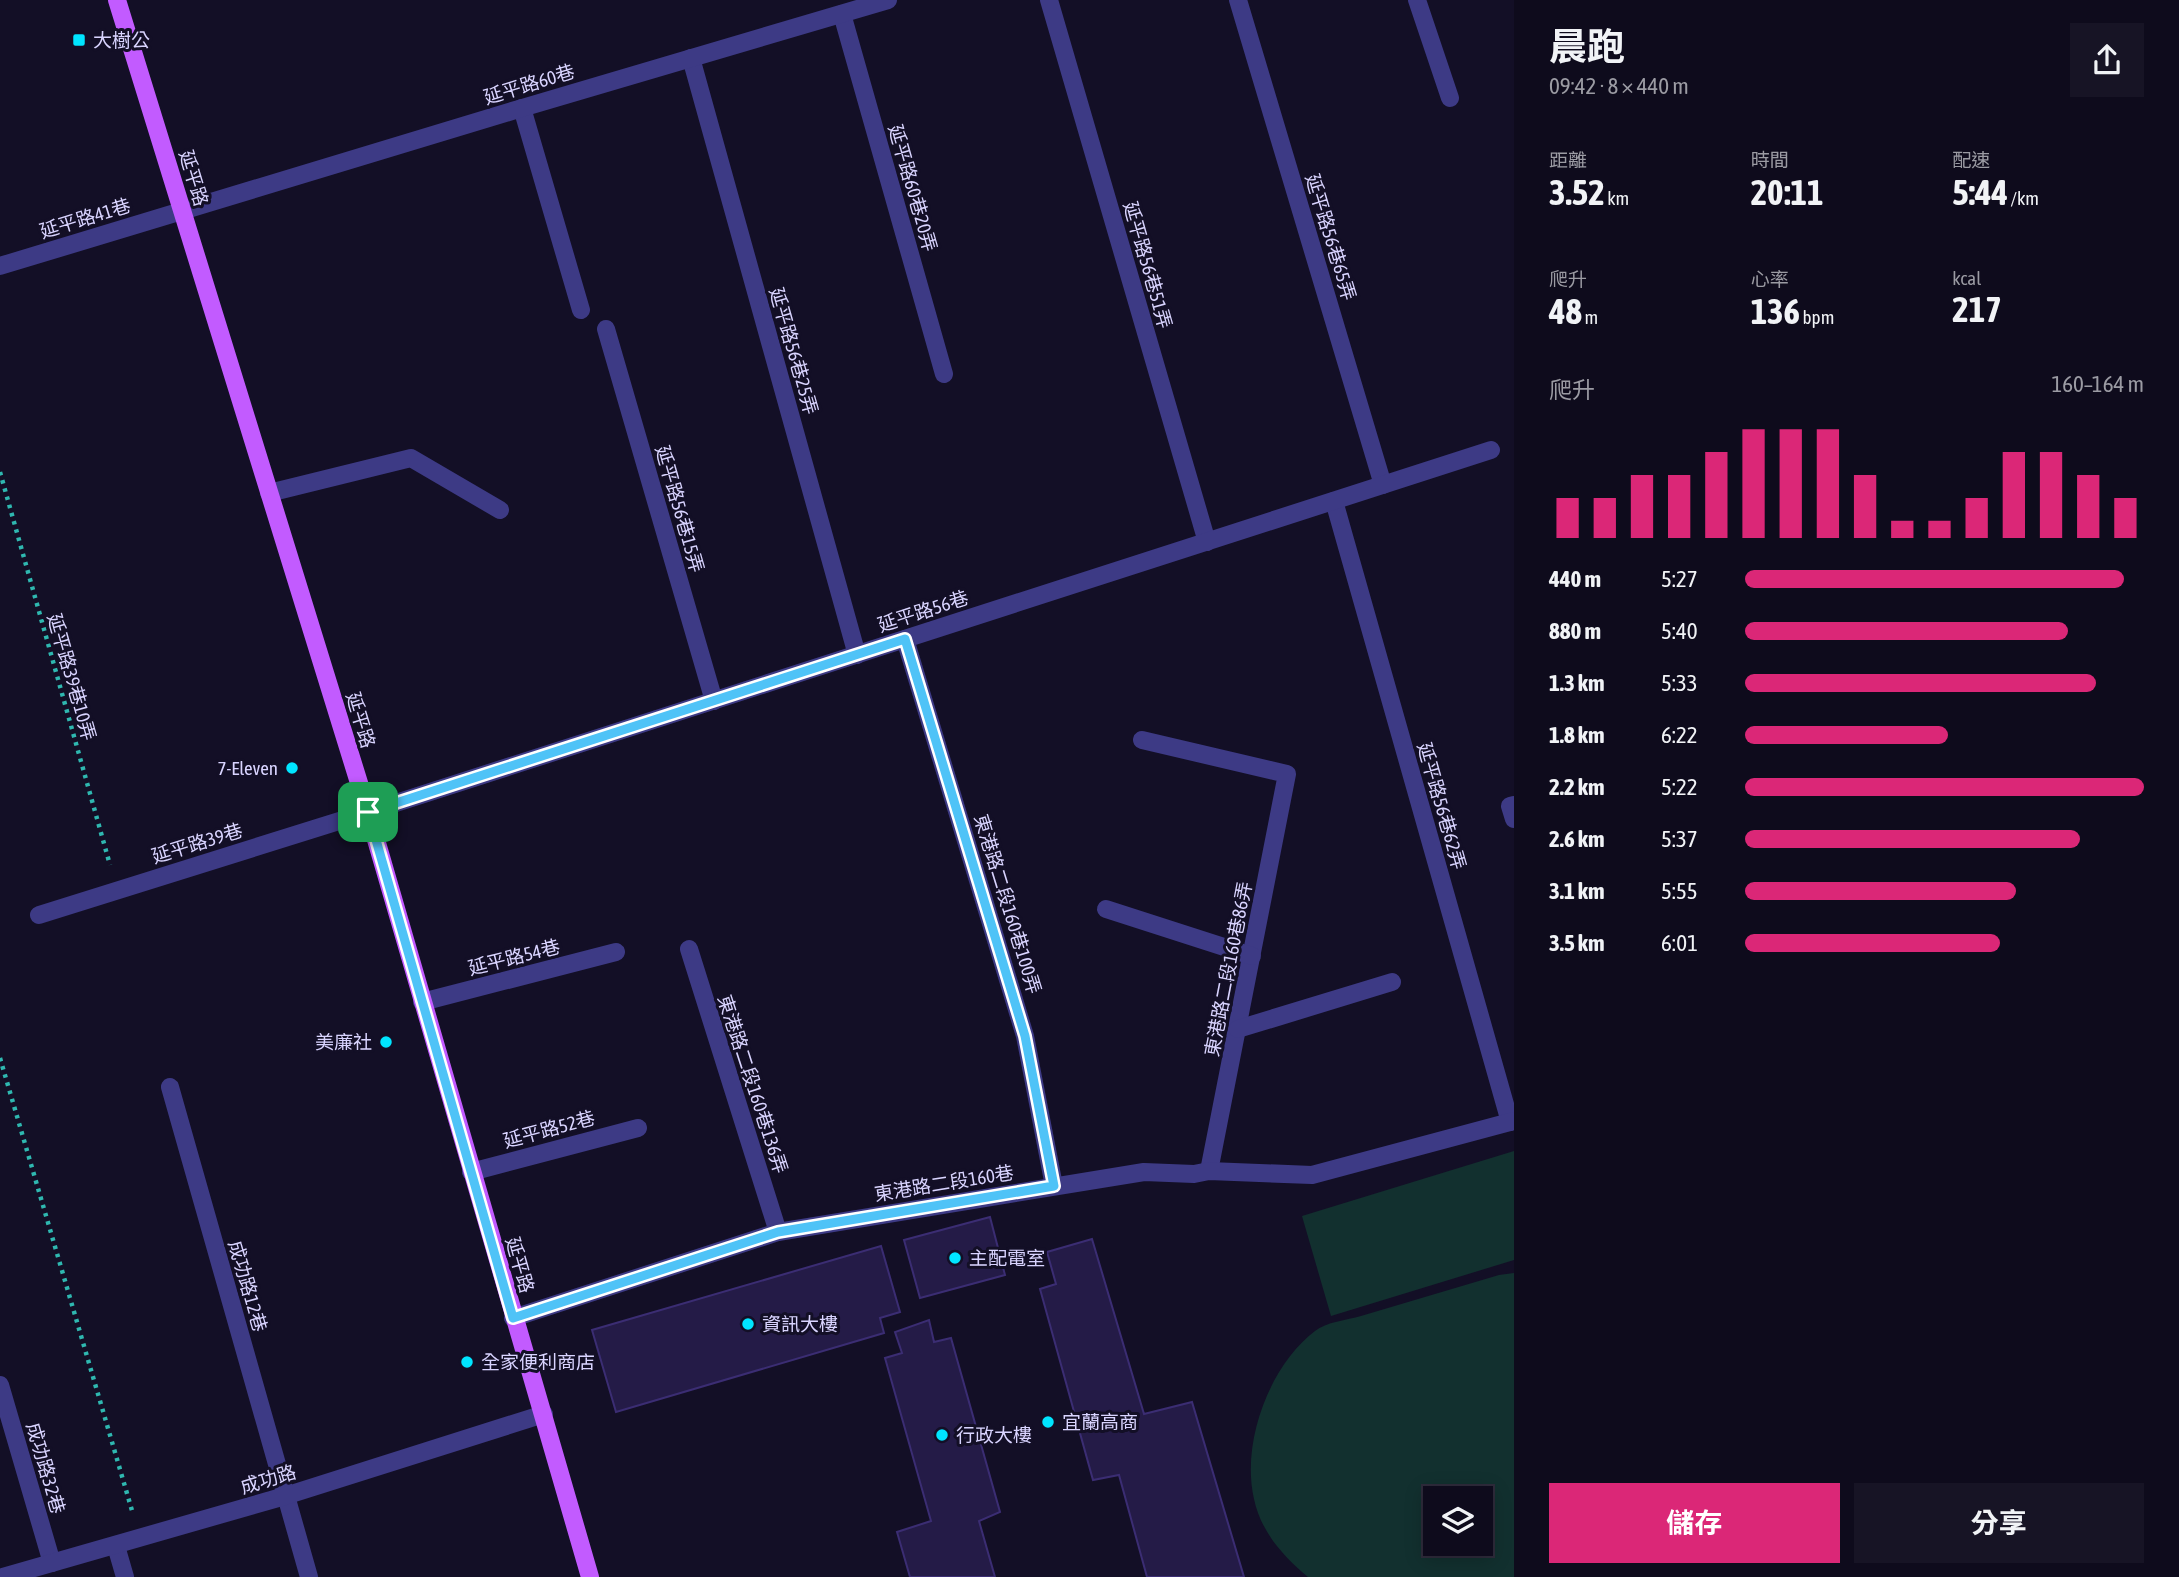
<!DOCTYPE html>
<html lang="zh-TW">
<meta charset="utf-8">
<style>
body{margin:0;font-family:"Asap Condensed","Noto Sans TC",sans-serif;background:#171425;color:#f1f3f6;height:100vh;display:flex;flex-direction:column;font-size:26px;white-space:nowrap}
*{box-sizing:border-box;margin:0}
p{font-size:23px;color:#9b9ba3}
.icon{flex:none;width:38px;height:38px;fill:none;stroke:currentColor;stroke-width:2;stroke-linecap:round;stroke-linejoin:round}
.map{position:relative;flex:1;overflow:hidden}
.details{display:flex;flex-direction:column;background:#0e0b1c;width:665px}
.details>*{flex:none}
.buttons{position:absolute;left:1423px;top:1486px;display:grid;gap:14px}
.buttons a{display:grid;place-items:center;width:70px;height:70px;border-radius:0px;background:#0e0b1c;box-shadow:0 4px 18px #0003,0 0 0 2px #2e2b3b;font-size:35px}
.pin{position:absolute;display:grid;place-items:center;width:60px;height:60px;color:#fff;margin:-30px;border-radius:14px;box-shadow:0 4px 10px #0006}
.round{display:grid;place-items:center;flex:none;width:74px;height:74px;border-radius:0px;background:#171425}
.head{display:flex;align-items:center;justify-content:space-between;height:119px;padding:0 35px}
h1{font-size:38px;font-weight:700;line-height:52px}
.figures{display:grid;grid-template-columns:repeat(3,1fr);gap:10px;height:119px;padding:7px 35px}
.figures div{display:grid;align-content:center}
.figures b{font-size:35px;font-weight:700}
.figures small{font-size:19px;font-weight:400}
.figures p{font-size:19px}
.chart{height:196px;padding:14px 35px}
.chart p{display:flex;justify-content:space-between}
.chart svg{width:100%;height:126px;margin-top:7px;stroke:#db2777;stroke-width:6}
.cta{display:flex;gap:14px;margin-top:auto;padding:14px 35px}
.cta a{flex:1;height:80px;border-radius:0px;background:#db2777;color:#fff;font-size:28px;font-weight:700;line-height:80px;text-align:center}
.cta a+a{background:#171425;color:#f1f3f6}
ul{padding:0 35px;list-style:none;font-size:23px}
li{display:grid;grid-template-columns:112px 84px 1fr;align-items:center;height:52px}
li i{height:18px;border-radius:9px;background:#db2777}
main{display:flex;flex:1;min-height:0}
.map>svg:first-child{display:block}
</style>
<main>
<div class="map">
<svg width="1514" height="1577" viewBox="0 0 1514 1577">
<rect width="100%" height="100%" fill="#130f26"/>
<!-- pitch -->
<g fill="#12302f" fill-rule="evenodd">
<path d="M1514,1151v109l-183,56 -29,-100z"/>
<path d="M1514,1273v304h-206c-25,-21 -47,-45 -54,-78 -13,-56 15,-133 61,-168 11,-9 32,-11 46,-15 46,-14 92,-27 138,-41zM1480,1498v46h-45v-46z"/>
</g>
<!-- building -->
<g fill="#241b47" stroke="#3b2d73" stroke-width="2">
<path d="M990,1217l15,58 -85,23 -16,-58z"/>
<path d="M1092,1239l52,175 48,-12 52,175h-97l-28,-102 -26,5 -53,-191 16,-5 -9,-32z"/>
<path d="M881,1246l19,66 -20,6 4,15 -268,79 -24,-82z"/>
<path d="M929,1320l5,22 17,-4 49,174 -21,9 16,56h-85l-13,-45 34,-11 -46,-163 17,-5 -7,-21z"/>
</g>
<g fill="none" stroke-linecap="round" stroke-linejoin="round">
<!-- path -->
<g stroke="#2fb8b0" stroke-width="4.5" stroke-dasharray="3.5 5" stroke-linecap="butt">
<path d="M0,472l110,393"/>
<path d="M0,1058l133,456"/>
</g>
<!-- minor -->
<g stroke="#3d3a85" stroke-width="18">
<path d="M1049,0l158,542"/>
<path d="M1238,0l145,485"/>
<path d="M1417,0l33,98"/>
<path d="M842,14l102,360"/>
<path d="M691,58l166,597"/>
<path d="M522,108l59,202"/>
<path d="M0,266l522,-158 366,-108"/>
<path d="M606,329l108,372"/>
<path d="M269,493l142,-35 89,52"/>
<path d="M1334,501l176,621"/>
<path d="M905,639l120,397 29,150"/>
<path d="M1142,740l145,34 -78,397"/>
<path d="M1514,805l-4,1 4,13"/>
<path d="M1106,909l146,47"/>
<path d="M39,915l329,-103 1123,-362"/>
<path d="M689,949l89,283"/>
<path d="M422,1002l194,-50"/>
<path d="M1238,1029l154,-47"/>
<path d="M170,1087l139,490"/>
<path d="M471,1172l167,-44"/>
<path d="M513,1318l265,-86 366,-60 50,2 15,-3 103,4 202,-54"/>
<path d="M0,1385l52,178"/>
<path d="M116,1546l9,31"/>
<path d="M3,1577l282,-81 259,-82"/>
</g>
<!-- major -->
<path stroke="#c25bff" stroke-width="18" d="M117,0l251,812 222,765"/>
</g>
<g fill="none" stroke-linecap="round" stroke-linejoin="round">
<defs>
<path id="route" d="M905,639l120,397 29,150 -276,46 -265,86 -145,-506z"/>
</defs>
<!-- route casing -->
<use href="#route" stroke="#fff" stroke-width="14"/>
<!-- route -->
<use href="#route" stroke="#4fc3f7" stroke-width="9"/>
</g>
<!-- markers -->
<g fill="#00e5ff" stroke="#130f26" stroke-width="2.5">
<rect x="72" y="33" width="14" height="14" rx="3.5"/>
<circle cx="292" cy="768" r="7"/>
<circle cx="386" cy="1042" r="7"/>
<circle cx="955" cy="1258" r="7"/>
<circle cx="748" cy="1324" r="7"/>
<circle cx="467" cy="1362" r="7"/>
<circle cx="1048" cy="1422" r="7"/>
<circle cx="942" cy="1435" r="7"/>
</g>
<g text-anchor="middle" dominant-baseline="central" stroke-width="6" stroke-linejoin="round" paint-order="stroke">
<!-- poi labels -->
<g font-size="19" fill="#d9d4ff" stroke="#130f26" text-anchor="start">
<text x="93" y="40">大樹公</text>
<text x="278" y="768" text-anchor="end">7-Eleven</text>
<text x="372" y="1042" text-anchor="end">美廉社</text>
<text x="969" y="1258">主配電室</text>
<text x="762" y="1324">資訊大樓</text>
<text x="481" y="1362">全家便利商店</text>
<text x="1062" y="1422">宜蘭高商</text>
<text x="956" y="1435">行政大樓</text>
</g>
<!-- street labels -->
<g font-size="19" fill="#d9d4ff" stroke="#130f26">
<text transform="translate(529 84) rotate(-17)">延平路60巷</text>
<text transform="translate(194 178) rotate(73)">延平路</text>
<text transform="translate(913 188) rotate(74)">延平路60巷20弄</text>
<text transform="translate(85 218) rotate(-17)">延平路41巷</text>
<text transform="translate(1331 237) rotate(73)">延平路56巷65弄</text>
<text transform="translate(1148 265) rotate(74)">延平路56巷51弄</text>
<text transform="translate(794 351) rotate(74)">延平路56巷25弄</text>
<text transform="translate(680 509) rotate(74)">延平路56巷15弄</text>
<text transform="translate(923 611) rotate(-18)">延平路56巷</text>
<text transform="translate(72 677) rotate(74)">延平路39巷10弄</text>
<text transform="translate(361 720) rotate(73)">延平路</text>
<text transform="translate(1442 806) rotate(74)">延平路56巷62弄</text>
<text transform="translate(197 843) rotate(-17)">延平路39巷</text>
<text transform="translate(1008 904) rotate(73)">東港路二段160巷100弄</text>
<text transform="translate(514 957) rotate(-14)">延平路54巷</text>
<text transform="translate(1228 969) rotate(-79)">東港路二段160巷86弄</text>
<text transform="translate(753 1084) rotate(72)">東港路二段160巷136弄</text>
<text transform="translate(549 1129) rotate(-15)">延平路52巷</text>
<text transform="translate(944 1183) rotate(-9)">東港路二段160巷</text>
<text transform="translate(520 1265) rotate(74)">延平路</text>
<text transform="translate(248 1286) rotate(74)">成功路12巷</text>
<text transform="translate(46 1468) rotate(74)">成功路32巷</text>
<text transform="translate(268 1479) rotate(-17)">成功路</text>
</g>
</g>
</svg>
<div class="buttons">
<a><svg class="icon" aria-label="layers" viewBox="0 0 24 24"><path d="M12 4l9 5-9 5-9-5zM3 14l9 5 9-5"/></svg></a>
</div>
<div class="pin" style="left:368px;top:812px;background:#1e9e55"><svg class="icon" aria-label="arrive" viewBox="0 0 24 24"><path d="M6 21V4h12l-3 4 3 4H6"/></svg></div>
</div>
<section class="details">
<div class="head"><div><h1>晨跑</h1><p>09:42 · 8 × 440 m</p></div><a class="round"><svg class="icon" aria-label="share" viewBox="0 0 24 24"><path d="M12 15V3M7 8l5-5 5 5M5 13v7h14v-7"/></svg></a></div>
<div class="figures">
<div><p>距離</p><b>3.52<small> km</small></b></div>
<div><p>時間</p><b>20:11</b></div>
<div><p>配速</p><b>5:44<small> /km</small></b></div>
</div>
<div class="figures">
<div><p>爬升</p><b>48<small> m</small></b></div>
<div><p>心率</p><b>136<small> bpm</small></b></div>
<div><p>kcal</p><b>217</b></div>
</div>
<div class="chart"><p><span>爬升</span>160–164 m</p>
<svg viewBox="0 0 160 44" preserveAspectRatio="none"><path d="M5 44V30M15 44V30M25 44V22M35 44V22M45 44V14M55 44V6M65 44V6M75 44V6M85 44V22M95 44V38M105 44V38M115 44V30M125 44V14M135 44V14M145 44V22M155 44V30"/></svg>
</div>
<ul>
<li><b>440 m</b>5:27<i style="width:95%"></i></li>
<li><b>880 m</b>5:40<i style="width:81%"></i></li>
<li><b>1.3 km</b>5:33<i style="width:88%"></i></li>
<li><b>1.8 km</b>6:22<i style="width:51%"></i></li>
<li><b>2.2 km</b>5:22<i style="width:100%"></i></li>
<li><b>2.6 km</b>5:37<i style="width:84%"></i></li>
<li><b>3.1 km</b>5:55<i style="width:68%"></i></li>
<li><b>3.5 km</b>6:01<i style="width:64%"></i></li>
</ul>
<div class="cta"><a>儲存</a><a>分享</a></div>
</section>
</main>
